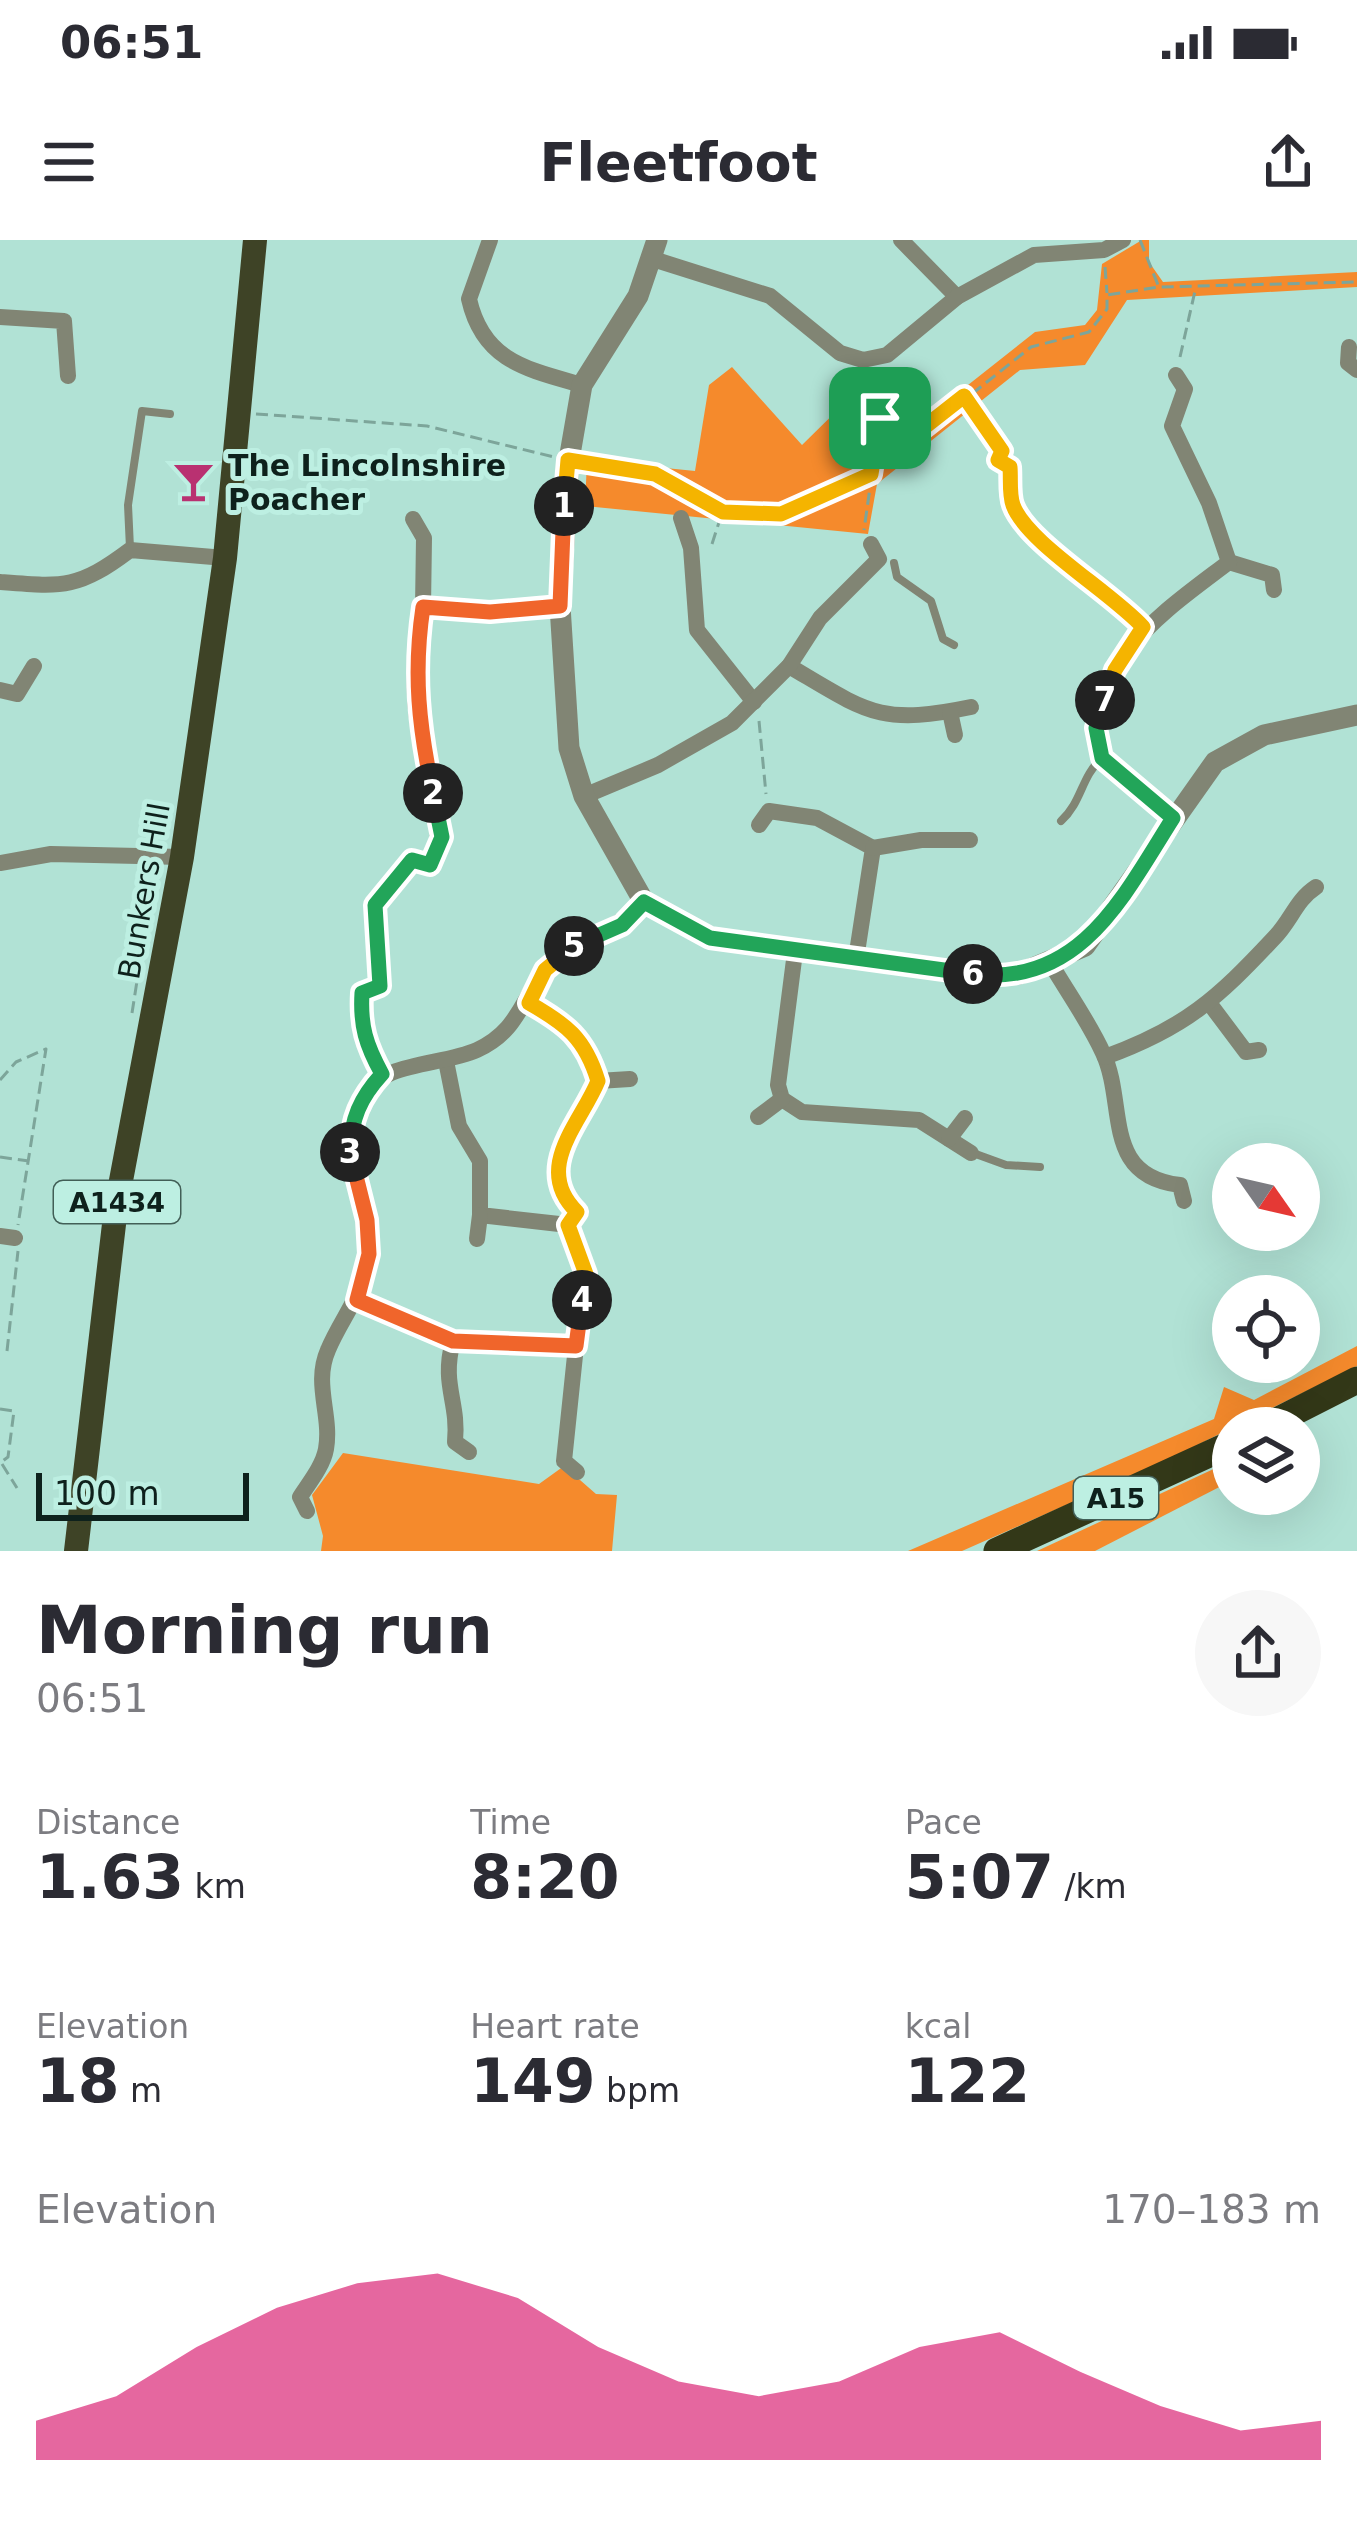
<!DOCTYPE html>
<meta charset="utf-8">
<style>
body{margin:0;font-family:"DejaVu Sans",sans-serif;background:#f7f7f7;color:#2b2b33;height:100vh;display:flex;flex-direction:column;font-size:45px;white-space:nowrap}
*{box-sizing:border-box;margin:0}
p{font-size:39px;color:#7c7c81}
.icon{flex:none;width:66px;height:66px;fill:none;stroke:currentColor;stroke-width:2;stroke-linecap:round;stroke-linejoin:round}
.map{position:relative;height:1311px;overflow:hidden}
.panel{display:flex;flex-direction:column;background:#fff;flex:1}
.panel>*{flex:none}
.needle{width:78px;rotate:124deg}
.buttons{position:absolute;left:1212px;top:903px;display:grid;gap:24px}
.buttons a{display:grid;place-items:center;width:108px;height:108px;border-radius:50%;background:#fff;box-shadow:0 12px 48px #0002;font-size:60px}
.scale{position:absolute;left:36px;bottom:30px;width:213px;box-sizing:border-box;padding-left:12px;border:6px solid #0e211c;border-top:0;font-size:33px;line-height:42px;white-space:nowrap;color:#0e211c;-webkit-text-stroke:9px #bdefe2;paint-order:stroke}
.pin{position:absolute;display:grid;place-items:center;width:102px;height:102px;color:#fff;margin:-51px;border-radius:24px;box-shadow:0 6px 18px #0006}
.km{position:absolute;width:60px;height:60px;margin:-30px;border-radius:50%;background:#222;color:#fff;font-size:33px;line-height:60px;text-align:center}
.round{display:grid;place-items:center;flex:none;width:126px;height:126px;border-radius:63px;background:#f7f7f7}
.headline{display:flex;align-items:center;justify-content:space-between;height:204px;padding:0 36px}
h1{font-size:66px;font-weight:600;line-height:90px}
.figures{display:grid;grid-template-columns:repeat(3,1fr);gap:18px;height:204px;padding:12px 36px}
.figures div{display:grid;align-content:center}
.figures b{font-size:60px;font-weight:600}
.figures small{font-size:33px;font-weight:400}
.figures p{font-size:33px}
.chart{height:336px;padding:24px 36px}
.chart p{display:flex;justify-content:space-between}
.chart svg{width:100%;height:216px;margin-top:12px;fill:#db2777;opacity:.7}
.status{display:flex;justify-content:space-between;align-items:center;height:84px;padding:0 60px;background:#fff;direction:ltr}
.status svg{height:33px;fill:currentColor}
header{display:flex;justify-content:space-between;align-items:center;height:156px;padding:0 36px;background:#fff;font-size:54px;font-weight:600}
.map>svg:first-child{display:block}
</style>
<div class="status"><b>06:51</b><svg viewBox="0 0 49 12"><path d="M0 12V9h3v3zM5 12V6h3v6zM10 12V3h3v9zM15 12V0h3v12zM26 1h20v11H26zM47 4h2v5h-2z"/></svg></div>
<header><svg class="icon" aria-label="menu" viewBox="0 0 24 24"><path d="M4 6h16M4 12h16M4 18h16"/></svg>Fleetfoot<svg class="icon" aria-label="share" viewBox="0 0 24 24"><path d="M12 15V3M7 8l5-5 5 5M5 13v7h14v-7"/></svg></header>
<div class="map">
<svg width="1357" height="1311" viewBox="0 0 1357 1311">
<rect width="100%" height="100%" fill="#b1e2d5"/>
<!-- green -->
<g fill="#f58a2c">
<path d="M1142,0h7v22l14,20 194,-10v15l-230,13 -42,65 -65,5 -143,114 -9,50 -283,-28 2,-46 108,11 14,-86 23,-18 70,78 62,-61 42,50 129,-102 50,-7 12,-15 5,-46z"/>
<path d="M1357,1106v20l-198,98 -197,87h-54l306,-132 10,-32 30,13z"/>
<path d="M343,1213l196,31 25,-18 32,28 21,1 -5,56h-291l2,-15 -11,-41z"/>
<path d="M1233,1220v20l-138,71h-58z"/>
</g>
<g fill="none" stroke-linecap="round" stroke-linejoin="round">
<!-- path -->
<g stroke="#7da59a" stroke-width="3" stroke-dasharray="12 6" stroke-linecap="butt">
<path d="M1140,0l18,45"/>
<path d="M1105,27l2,26"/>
<path d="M1180,117l15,-66"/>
<path d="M861,134l-1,15 20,28 -16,113"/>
<path d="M966,157l32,47"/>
<path d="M256,174l171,12 127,31"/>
<path d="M882,179l25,20"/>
<path d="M587,223l68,11 68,38 58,2 90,-40 160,-127 58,-15 18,-23v-14l52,-8 198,-5"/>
<path d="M712,304l10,-31"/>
<path d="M759,481l7,73"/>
<path d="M379,731l-4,-66 29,-33"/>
<path d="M132,773l15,-96 -6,-43"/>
<path d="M0,840l16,-18 30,-13 -28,176"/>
<path d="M0,917l29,4"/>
<path d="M576,971c-32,-37 -12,-76 14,-110"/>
<path d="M579,1083l7,-49 -6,-21"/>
<path d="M7,1111l11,-100"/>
<path d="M0,1169l14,2 -6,46 -8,6"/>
<path d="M2,1224l15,24"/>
</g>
<!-- service -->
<g stroke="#818574" stroke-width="8">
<path d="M130,308l-2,-43 14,-94 28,3"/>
<path d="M894,323l3,14 34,24 12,38 11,6"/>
<path d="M1061,581c21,-19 20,-44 40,-62"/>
<path d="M973,913l33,12 34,2"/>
</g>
<!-- minor -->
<g stroke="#818574" stroke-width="16">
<path d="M490,0l-21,59c14,62 57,70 113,86"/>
<path d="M901,0l56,57"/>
<path d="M653,19l117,37 70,57 23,7 24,-5 70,-58 77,-42 70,-5 19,-10"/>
<path d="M0,77l64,4 4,55"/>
<path d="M1349,107l-1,16 9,7"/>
<path d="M997,220l13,7c1,12 -1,28 3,38 13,37 97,86 130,122"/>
<path d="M681,278l10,30 6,82 57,72"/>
<path d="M413,279l11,19 -1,69"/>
<path d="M1229,322l43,13 2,15"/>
<path d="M0,342c64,5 78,7 130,-32l95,8"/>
<path d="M789,426c78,46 90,60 182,41"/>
<path d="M0,450l17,4 17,-28"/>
<path d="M950,472l5,23"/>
<path d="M584,556l74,-31 74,-42 57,-57 31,-48 59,-59 -8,-15"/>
<path d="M1173,578l-71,-60c-17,-96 60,-145 127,-196l-20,-59 -37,-77 13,-37 -9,-14"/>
<path d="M759,585l10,-14 48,7 56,30 -17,111"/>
<path d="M873,608l48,-8h49"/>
<path d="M412,620l18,5c23,-51 -9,-101 -14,-155 -4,-36 2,-69 7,-103l67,5 70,-6"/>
<path d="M0,623l51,-9 131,3"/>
<path d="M795,712l-17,133 4,14 20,13 117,8 52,33"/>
<path d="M1051,724c17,29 38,58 52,89 24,51 -2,123 77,132l4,16"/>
<path d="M380,746l-18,7c-2,33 4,52 21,81"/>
<path d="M529,763c37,21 56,35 69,78l32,-2"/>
<path d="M1210,764l36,48 13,-2"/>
<path d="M1105,817c80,-29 112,-58 169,-119 17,-17 22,-38 42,-51"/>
<path d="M446,821l13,65 21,35v54l88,10 9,15"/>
<path d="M758,877l24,-18"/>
<path d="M949,899l16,-21"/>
<path d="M0,996l15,2"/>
<path d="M477,999l3,-24"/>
<path d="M357,1059l96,42 123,5 -12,115 13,11"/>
<path d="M453,1101c-12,44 6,60 2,101l14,10"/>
<path d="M307,1271l-7,-14c9,-14 23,-31 26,-48 6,-34 -13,-65 2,-99 14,-34 40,-61 41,-101 0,-53 -35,-100 -7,-152 20,-36 79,-31 115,-47 43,-20 43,-51 70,-81 28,-31 69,-37 97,-67"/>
</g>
<!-- tertiary -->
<path stroke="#818574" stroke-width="21" d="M657,0l-19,56 -56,89 -13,75 -9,146 9,142 15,48 60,106 66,36 273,37 36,-1 66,-28 130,-184 49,-27 93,-20"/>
<!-- primary -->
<path stroke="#3e4326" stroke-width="24" d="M76,1311l40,-344 66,-350 43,-299 30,-318"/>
<!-- trunk -->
<g stroke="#333818" stroke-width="27">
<path d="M1263,1188l94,-48"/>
<path d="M997,1311l236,-108"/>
</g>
</g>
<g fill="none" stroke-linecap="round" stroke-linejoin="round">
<defs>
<path id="split-1" d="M564,266l4,-46 87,14 68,38 58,2 90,-40 9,-56"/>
<path id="split-2" d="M433,553c-14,-66 -20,-119 -10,-186l67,5 70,-6 4,-100"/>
<path id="split-3" d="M350,912c1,-33 10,-54 32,-78 -16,-29 -22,-48 -20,-81l18,-7 -5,-81 37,-45 18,5 12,-28 -9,-44"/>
<path id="split-4" d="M350,912l17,68 2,34 -12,46 96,41 123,5 6,-46"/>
<path id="split-5" d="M574,706l-29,24 -16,33c37,21 56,35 69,78 -17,42 -66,87 -21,131l-9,13 18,49 -4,26"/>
<path id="split-6" d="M574,706l48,-21 22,-23 66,36 263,36"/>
<path id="split-7" d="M973,734c108,13 151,-79 200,-156l-71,-60 -6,-30 9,-28"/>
<path id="split-8" d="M880,178l28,22 56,-44 38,55 -4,9 12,7c1,12 -1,27 3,38 13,37 98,87 130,122l-28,43 -10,30"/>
</defs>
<!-- split-1 casing -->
<use href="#split-1" stroke="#fff" stroke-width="24"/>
<!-- split-2 casing -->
<use href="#split-2" stroke="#fff" stroke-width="24"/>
<!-- split-3 casing -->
<use href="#split-3" stroke="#fff" stroke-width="24"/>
<!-- split-4 casing -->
<use href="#split-4" stroke="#fff" stroke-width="24"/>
<!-- split-5 casing -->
<use href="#split-5" stroke="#fff" stroke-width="24"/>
<!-- split-6 casing -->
<use href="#split-6" stroke="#fff" stroke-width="24"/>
<!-- split-7 casing -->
<use href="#split-7" stroke="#fff" stroke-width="24"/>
<!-- split-8 casing -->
<use href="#split-8" stroke="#fff" stroke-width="24"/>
<!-- split-1 -->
<use href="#split-1" stroke="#f5b400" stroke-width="15"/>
<!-- split-2 -->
<use href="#split-2" stroke="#f0652b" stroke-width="15"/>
<!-- split-3 -->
<use href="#split-3" stroke="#22a559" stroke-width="15"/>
<!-- split-4 -->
<use href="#split-4" stroke="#f0652b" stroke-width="15"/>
<!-- split-5 -->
<use href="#split-5" stroke="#f5b400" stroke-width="15"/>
<!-- split-6 -->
<use href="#split-6" stroke="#22a559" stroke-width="15"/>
<!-- split-7 -->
<use href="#split-7" stroke="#22a559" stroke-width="15"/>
<!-- split-8 -->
<use href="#split-8" stroke="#f5b400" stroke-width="15"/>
</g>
<!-- icons -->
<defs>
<symbol id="bar-bare" viewBox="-9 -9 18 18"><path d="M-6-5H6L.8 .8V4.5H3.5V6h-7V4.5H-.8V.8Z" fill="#b93171" stroke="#bdefe2" stroke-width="2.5" paint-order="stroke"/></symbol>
</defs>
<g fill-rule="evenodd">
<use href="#bar-bare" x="164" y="212" width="59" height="59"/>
</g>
<g text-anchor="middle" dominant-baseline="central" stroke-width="10" stroke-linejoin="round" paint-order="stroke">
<!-- shield labels -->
<g fill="#bdefe2" stroke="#425f57" stroke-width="3">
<rect x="54" y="941" width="126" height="42" rx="9"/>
<rect x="1074" y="1237" width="84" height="42" rx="9"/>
</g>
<g font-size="27" font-weight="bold" fill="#0e211c">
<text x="117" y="962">A1434</text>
<text x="1116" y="1258">A15</text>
</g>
<!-- poi labels -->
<g font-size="30" font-weight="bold" fill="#0e211c" stroke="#bdefe2" text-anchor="start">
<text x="228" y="225">The Lincolnshire<tspan x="228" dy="34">Poacher</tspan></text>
</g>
<!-- street labels -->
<g font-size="30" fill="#0e211c" stroke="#bdefe2">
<text transform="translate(144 651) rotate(-80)">Bunkers Hill</text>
</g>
</g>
</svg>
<div class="buttons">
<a><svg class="needle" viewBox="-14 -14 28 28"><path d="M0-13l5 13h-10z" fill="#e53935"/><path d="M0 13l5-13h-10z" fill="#7c7c81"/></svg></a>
<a><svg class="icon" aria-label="locate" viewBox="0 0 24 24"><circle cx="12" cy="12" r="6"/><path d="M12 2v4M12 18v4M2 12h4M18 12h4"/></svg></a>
<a><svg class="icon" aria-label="layers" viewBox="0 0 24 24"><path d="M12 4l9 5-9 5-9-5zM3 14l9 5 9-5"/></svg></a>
</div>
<div class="scale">100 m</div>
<div class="pin" style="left:880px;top:178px;background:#1e9e55"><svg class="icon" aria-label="arrive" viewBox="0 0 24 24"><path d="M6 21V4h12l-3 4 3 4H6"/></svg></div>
<b class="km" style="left:564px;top:266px">1</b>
<b class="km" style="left:433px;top:553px">2</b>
<b class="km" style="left:350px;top:912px">3</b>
<b class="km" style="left:582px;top:1060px">4</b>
<b class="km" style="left:574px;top:706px">5</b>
<b class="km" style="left:973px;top:734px">6</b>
<b class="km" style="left:1105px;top:460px">7</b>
</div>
<section class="panel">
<div class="headline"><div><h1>Morning run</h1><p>06:51</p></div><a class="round"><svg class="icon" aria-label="share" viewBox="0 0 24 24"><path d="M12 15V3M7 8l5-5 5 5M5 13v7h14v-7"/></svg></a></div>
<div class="figures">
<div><p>Distance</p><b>1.63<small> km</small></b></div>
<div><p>Time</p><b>8:20</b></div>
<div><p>Pace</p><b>5:07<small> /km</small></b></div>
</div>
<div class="figures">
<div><p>Elevation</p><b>18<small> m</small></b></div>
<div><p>Heart rate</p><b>149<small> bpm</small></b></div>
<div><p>kcal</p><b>122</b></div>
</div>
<div class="chart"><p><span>Elevation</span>170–183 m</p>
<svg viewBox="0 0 160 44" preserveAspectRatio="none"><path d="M0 44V36L10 31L20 21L30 13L40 8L50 6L60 11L70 21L80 28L90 31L100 28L110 21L120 18L130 26L140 33L150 38L160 36V44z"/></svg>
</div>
</section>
